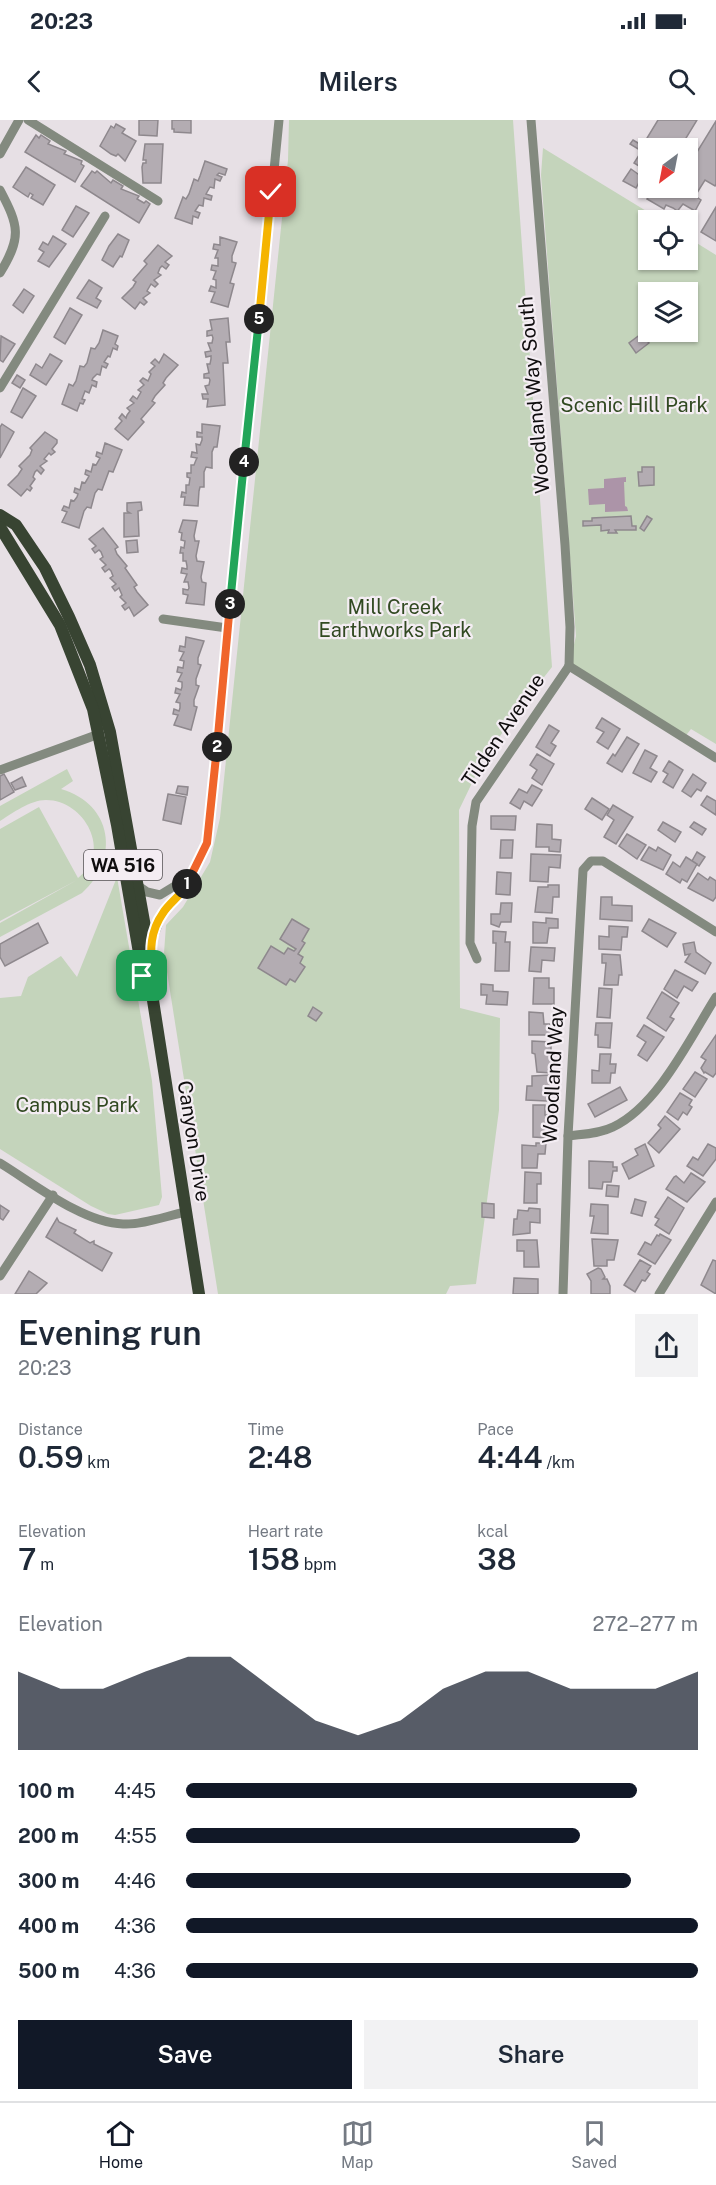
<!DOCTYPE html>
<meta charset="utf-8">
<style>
body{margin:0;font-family:"Public Sans",sans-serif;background:#f2f2f3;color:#1f2937;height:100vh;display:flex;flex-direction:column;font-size:22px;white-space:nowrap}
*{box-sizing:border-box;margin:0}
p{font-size:20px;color:#747a83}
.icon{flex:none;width:33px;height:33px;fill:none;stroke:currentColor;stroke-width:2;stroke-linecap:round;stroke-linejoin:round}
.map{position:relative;height:1174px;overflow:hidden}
.panel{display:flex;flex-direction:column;background:#fff;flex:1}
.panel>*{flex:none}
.needle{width:39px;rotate:212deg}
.buttons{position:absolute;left:638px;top:18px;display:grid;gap:12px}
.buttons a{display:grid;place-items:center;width:60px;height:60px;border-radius:0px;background:#fff;box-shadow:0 2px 4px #0004;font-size:30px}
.pin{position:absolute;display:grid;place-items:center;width:51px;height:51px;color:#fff;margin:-26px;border-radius:12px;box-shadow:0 3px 9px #0006}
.km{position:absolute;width:30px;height:30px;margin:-15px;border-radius:50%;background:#222;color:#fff;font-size:16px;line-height:30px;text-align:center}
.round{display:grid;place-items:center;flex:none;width:63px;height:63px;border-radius:0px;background:#f2f2f3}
.head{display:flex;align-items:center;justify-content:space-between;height:102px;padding:0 18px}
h1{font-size:33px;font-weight:600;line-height:45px}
.stats{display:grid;grid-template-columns:repeat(3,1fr);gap:9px;height:102px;padding:6px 18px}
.stats div{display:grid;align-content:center}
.stats b{font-size:30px;font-weight:600}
.stats small{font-size:16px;font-weight:400}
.stats p{font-size:16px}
.chart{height:168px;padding:12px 18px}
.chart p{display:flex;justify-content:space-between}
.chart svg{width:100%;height:108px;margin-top:6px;fill:#111827;opacity:.7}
.cta{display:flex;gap:12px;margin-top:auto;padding:12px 18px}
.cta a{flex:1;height:69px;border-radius:0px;background:#111827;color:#fff;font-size:24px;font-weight:600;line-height:69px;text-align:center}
.cta a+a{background:#f2f2f3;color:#1f2937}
ul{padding:0 18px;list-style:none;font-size:20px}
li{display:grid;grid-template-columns:96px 72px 1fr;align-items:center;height:45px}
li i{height:15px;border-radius:8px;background:#111827}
.status{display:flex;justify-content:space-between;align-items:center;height:42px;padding:0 30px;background:#fff;direction:ltr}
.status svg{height:16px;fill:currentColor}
header{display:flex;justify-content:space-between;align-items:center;height:78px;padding:0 18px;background:#fff;font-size:27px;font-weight:600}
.tab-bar{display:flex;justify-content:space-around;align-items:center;height:84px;border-top:2px solid #e0e1e3;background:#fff;font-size:16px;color:#747a83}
.tab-bar a{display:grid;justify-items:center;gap:3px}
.tab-bar .current{color:#111827}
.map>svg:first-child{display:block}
</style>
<div class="status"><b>20:23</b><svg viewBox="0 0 49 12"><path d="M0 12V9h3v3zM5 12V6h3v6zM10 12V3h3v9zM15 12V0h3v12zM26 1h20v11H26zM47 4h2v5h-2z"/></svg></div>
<header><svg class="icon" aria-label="back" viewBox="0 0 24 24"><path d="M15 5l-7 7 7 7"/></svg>Milers<svg class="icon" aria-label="search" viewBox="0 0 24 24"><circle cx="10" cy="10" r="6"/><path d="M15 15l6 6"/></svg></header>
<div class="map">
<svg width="716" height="1174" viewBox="0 0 716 1174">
<rect width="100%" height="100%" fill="#e7e0e5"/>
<!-- green -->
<g fill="#c4d4bb" fill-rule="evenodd">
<path d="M289,0h224l39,547 -30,38 -39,55 -24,50 1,198 40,10 -1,92 -23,174 -26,2 -4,8h-228l-54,-341 2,-28 17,-18 27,-45 10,-44 68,-658z"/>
<path d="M543,28l118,72h-13v40h39v-23l29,18v489l-25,-15 -7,9 -115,-72 7,-30 -35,-461zM648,172h39v40h-39z"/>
<path d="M67,649l6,12 -12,8c52,15 59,70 21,104l-82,44v-14l77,-43 -77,41v-92l39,-22 39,71c35,-25 7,-78 -32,-78 -16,0 -33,13 -46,21v-15z"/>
<path d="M117,757l35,204 10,116 -3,8 -44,10 -7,-1 -17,-8 -91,-57v-151l21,-2 7,-19 33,-21 16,21z"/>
</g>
<!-- water -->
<path fill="#ac94a8" d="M626,357v5h-2l1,24 2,1 1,4 -23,1v-8l-16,1 -1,-16 16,-1v-9z"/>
<!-- building -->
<g fill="#b3acb2" stroke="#8e888d" stroke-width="1.5">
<path d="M139,0h19l-1,16 -18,-1z"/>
<path d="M172,0h19v13l-17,-1v-3h-2z"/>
<path d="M658,0h39l-17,28h-27l-9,-5z"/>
<path d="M716,1v63l-1,2 -10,-6 -10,16 6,4 -6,11 -12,-7 -8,10 1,-4 -3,-2 -7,-3 -2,4 -17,-10 3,-4 -6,-4 4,-6v3h39v-35l7,4z"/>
<path d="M116,4l9,5 -3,4 14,8 -11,20 -7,-7 -2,2 -5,-2 -11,-8 11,-20 3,2z"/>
<path d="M36,15l3,3 2,-3 9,6 -2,3 18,7 -2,3 18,7 -1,3 3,2 -9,16 -50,-30z"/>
<path d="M633,20l15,9v6l-18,-11z"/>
<path d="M145,24h18l-2,39h-18l-1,-16 1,-4h3v-3h-3z"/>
<path d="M641,32l7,5 -1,14 -13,-8z"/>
<path d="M205,41l22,8 -2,6 -6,-2 -2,2 5,2 -2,4 -5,-2 -1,9 -4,-1 -4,7 6,2 -1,4 -7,-2 -1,8 -4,-1 -4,6 5,2 -2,5 -5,-2 -1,8 -17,-6 8,-21 3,2 3,-5 5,-15 4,2 2,-5z"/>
<path d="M26,47l29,18 -12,20 -12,-7 2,-3 -3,-2 -2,4 -15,-10z"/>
<path d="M631,49l11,8 -6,11 -13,-7z"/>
<path d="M92,51l3,2 2,-2 14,12 2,-3 10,6 -2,3 18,7 -2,3 7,4 2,-2 4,3 -11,19 -58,-37z"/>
<path d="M76,86l13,7 -16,24 -11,-7z"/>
<path d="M716,87v34l-15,-9z"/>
<path d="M118,114l11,6 -7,17 -2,-1 -7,11 -11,-7 7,-14z"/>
<path d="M53,116l13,8 -17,23 -11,-6 6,-9 -5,-3 4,-7 5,3z"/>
<path d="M220,117l17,5 -5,14v6l4,1 -6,20 4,1 -6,23 -17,-5 4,-10 -6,-1 2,-5 5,2v-8l-3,-1 3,-8 -5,-1 1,-5 6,1v-8h-3l3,-8 -5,-1 1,-5 6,1z"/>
<path d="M158,125l14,11 -7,6 4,3 -3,4 -4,-3 -2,2 -2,5 3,2 -7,5 4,4 -3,3 -4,-3 -4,7 3,2 -7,5 4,4 -3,3 -4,-3 -5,7 -13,-11 11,-11 3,-5 -3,-2 14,-16 -3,-3z"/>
<path d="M89,160l13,8 -6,10 5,3 -4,7 -20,-10z"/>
<path d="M24,169l10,7 -11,17 -10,-8z"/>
<path d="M70,188l12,7 -17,29 -11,-7z"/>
<path d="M228,198l2,24h-4l2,21h-5l2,42 -18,2 1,-8h-5l-1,-5h6l-3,-8 4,-1 1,-5 -1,-2h-5v-4l5,-1 -2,-9h3l1,-5v-3l-5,1 -1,-5 6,-1 -3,-8h4l1,-5 -1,-3 -5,1v-5l5,-1 -2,-10z"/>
<path d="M103,210l15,6 -3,8 3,2 -1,4 -4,-2 -3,9 -2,-1 -4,6 4,2 -2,4 -4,-2 -2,9 -3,-1 -4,4 -1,2 5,2 -1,5 -4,-2 -3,8 -4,-2 -3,8 3,1 -2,4 -3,-1 -3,8 -15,-7 7,-20 4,2 3,-5 4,-15 4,1 3,-4 4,-15 4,1 4,-6z"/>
<path d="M641,214l8,9 -13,10 -7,-10z"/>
<path d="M1,216l14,8 -12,18 -3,-2z"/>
<path d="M50,234l12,7 -16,24 -16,-10 6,-11 6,4z"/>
<path d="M164,234l14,11 -12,13 -3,5 2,2 -10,11 -3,5 3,2 -14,16 3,3 -16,18 -13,-11 7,-8 -3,-3 3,-4 4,4 1,-3 3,-4 -3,-3 7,-5 -4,-3 3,-4 4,3 4,-7 -3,-2 6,-5 -4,-4 3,-3 5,3 3,-7 -2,-2 6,-6 -4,-3 4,-4 4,4z"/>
<path d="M17,255l8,5 -5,8 -8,-5z"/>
<path d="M23,268l13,8 -14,22 -11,-6z"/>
<path d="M2,304l12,8 -14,26v-31z"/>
<path d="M202,304l18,2 -3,21h-3l-2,5v16l-6,-1 -2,5v15h-4l-1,4 -1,15 -14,-1 1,-8h-4l1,-5 4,1v-8h3l1,-7 -3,-1v-4h4v-8h3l2,-5 1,-2 -6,-1 1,-5 5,1 -1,-9 4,1 2,-5v-3h-5v-5l5,1z"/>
<path d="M45,312l12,8v3l-5,6 3,3 -4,3 -2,-2 -5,6 3,2 -7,5 4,4 -3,4 -4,-4 -2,2 -2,5 2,2 -5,7 2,2 -2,3 -3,-2 -6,7 -13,-11 10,-10 4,-6 -3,-3 11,-11 2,-5 -2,-2z"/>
<path d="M105,323l17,7 -9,22 -4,-1 -7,19 -4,-1 -3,4 -4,15 -4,-1 -3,4 -5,17 -17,-6 5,-10 -5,-2 2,-4 5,2 2,-8 3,1 3,-4 1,-3 -4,-2 1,-4 5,2 2,-8 3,1 3,-5 1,-2 -4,-2 1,-4 5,2 2,-8 3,1 4,-7 -4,-2 1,-4 5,2z"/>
<path d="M642,347h12v18l-15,1 -1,-14h4z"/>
<path d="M141,382l1,8 -4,1 1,25 -15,1v-24h6l-3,-2v-8z"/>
<path d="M631,396l1,10h4v4h-21l2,3h-9l1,-3 -8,1v-6l-18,1v-5h9v-3z"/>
<path d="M647,396l5,3 -8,12 -4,-3z"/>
<path d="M183,400l14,1 -3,15 1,5h4l-3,15 1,5 7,1 -3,15 1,5 4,1 -2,22 -18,-2 2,-8 -5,-1v-5l5,1 1,-2 -1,-6h-4l3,-8 -6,-1 1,-5 5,1v-3l-1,-5h-3v-8h-3l1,-6 3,1 1,-7 -4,-1 1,-7 -3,-1z"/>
<path d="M103,408l15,19 -3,2 2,5 10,12 -2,2 12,17 -3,2 3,5 11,13 -14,11 -5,-9 -4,3 -3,-4 4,-3 -6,-6 2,-2 -3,-7 -4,3 -3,-4 4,-3 -6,-6 3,-2 -2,-5 -2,-2 -4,3 -3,-4 4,-3 -6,-6 3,-2 -2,-5 -2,-2 -4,3 -3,-4 4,-3 -7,-7z"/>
<path d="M137,420l1,12 -11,1 -1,-12z"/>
<path d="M186,517l18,4 -6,17v6l3,1 -5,14v6l3,1 -5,14v6l3,1 -6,23 -17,-5 4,-10 -5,-1 1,-5 5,2 1,-3v-5l-4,-1 4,-8 -5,-1 1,-5 5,2 1,-3v-5l-4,-1 4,-8 -5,-1 1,-5 5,1 1,-7 -4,-1 4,-8 -5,-1 1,-5 5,1z"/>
<path d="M602,598l18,11 -12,20 -11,-7 7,-10 -8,-4z"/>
<path d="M549,605l10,6 -8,12 5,3 -6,10 -14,-9z"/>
<path d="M627,617l12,7 -17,28 -15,-9 6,-9 2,2z"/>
<path d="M645,630l12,6 -7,12 7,4 -6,10 -18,-9z"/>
<path d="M537,634l17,10 -12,21 -10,-7 5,-8 -7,-5z"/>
<path d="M669,641l14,9 -10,18 -10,-6 5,-8 -5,-3z"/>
<path d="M4,654l10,18 -14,8v-24z"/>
<path d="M693,654l13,9 -5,8 -4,-2 -6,8 -9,-6z"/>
<path d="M22,657l4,9 -11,4 -4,-7z"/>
<path d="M532,665l10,5 -10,16 -8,-5 -4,8 -10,-6 9,-14 8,4z"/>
<path d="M178,666l10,1 -1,8 -11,-2z"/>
<path d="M168,674l18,3 -5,27 -18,-4z"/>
<path d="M707,676l9,5v14l-15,-10z"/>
<path d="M592,678l17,11 -7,11 -17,-11z"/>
<path d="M613,685l20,12 -17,27 -12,-7 10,-17 -7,-5z"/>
<path d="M491,696h25l-1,14 -24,-1z"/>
<path d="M663,702l18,10 -6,10 -17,-12z"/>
<path d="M694,702l12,7 -4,6 -12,-8z"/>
<path d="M537,704l15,1v14l9,1 -1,12 -11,-1v-4h-13z"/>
<path d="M627,714l19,11 -9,14 -18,-13z"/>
<path d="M501,720h12l-1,18h-12z"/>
<path d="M649,727l7,4 2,-4 13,8 -8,15 -22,-10z"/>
<path d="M697,732l8,5 -6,9 -7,-5z"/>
<path d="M531,734l30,1 -1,13 -11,-1 -1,15 -18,-1z"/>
<path d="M686,737l11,7 -10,18 -5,-3 -2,4 -14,-9 7,-12 7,5z"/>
<path d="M497,752l14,1 -1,22 -14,-1z"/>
<path d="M698,753l10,7 2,-3 6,4v16l-3,4 -25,-13z"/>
<path d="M548,765h11v12h-6l-1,16 -17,-1 3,-25h10z"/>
<path d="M601,777h11v8l20,1v15l-32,-2z"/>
<path d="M501,783h11l-1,19h-10l-2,5 -8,-3v-10h9z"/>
<path d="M546,798l12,1v9h-9l-2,15h-14v-21l13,1z"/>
<path d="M292,799l17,10 -7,12 3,2 -7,11 5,3 -3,6 5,4 -10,15 -5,-3 -4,6 -28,-17 13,-22 13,8 4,-6 6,3 2,-2 -16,-10z"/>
<path d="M649,799l27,14 -9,14 -25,-16z"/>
<path d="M38,803l10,20 -43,23 -5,-9v-13z"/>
<path d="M609,806l19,1 -1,10h-5l-1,13 -22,-1v-13l10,1z"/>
<path d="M493,811l13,1 -1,10h5l-1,29h-14l1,-28h-3z"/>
<path d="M694,822l2,10 15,11 -6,11 -20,-12 5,-8 -5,1 -2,-11z"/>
<path d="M531,827l24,1 -1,13 -12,-1 -1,12 -12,-1z"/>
<path d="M602,834l18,1 2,20h-3l-1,10h-14l2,-22h-4z"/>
<path d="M675,850l23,12 -6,9 -8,-5 -7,12 -13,-9z"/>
<path d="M534,858h15v10h5v16h-21z"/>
<path d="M481,864l12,1v6l15,1 -1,13 -21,-1 1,-9h-6z"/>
<path d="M599,868l13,1 -2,29 -13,-1z"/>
<path d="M662,872l17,11 -9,14 4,2 -8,12 -19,-13z"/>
<path d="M313,887l9,6 -6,8 -8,-5z"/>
<path d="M529,892l14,1 1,11h6l-1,11h-20z"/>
<path d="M596,903h16l-2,25 -12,-1v-12h-3z"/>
<path d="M644,905l20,12 -17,24 -9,-6 8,-13 -9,-6z"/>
<path d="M716,915v38l-3,4 -8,-5 -1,1 -3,-5 5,-8 -5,-3z"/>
<path d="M532,921l19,1v31l-14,-1 -2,-18 -3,-1z"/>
<path d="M600,934h11l-1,10h6l-1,9h-4l-1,10h-18v-13l7,1z"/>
<path d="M695,952l12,7 -12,18 -12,-8z"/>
<path d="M551,955l-4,26 -21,-1 1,-14h5v-10z"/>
<path d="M620,967l7,13 -32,17 -7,-13z"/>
<path d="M680,973l12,7 -3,5 3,2 -5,8 -4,-3 -5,8 -11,-8z"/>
<path d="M533,985h12v10h3v23l-15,-1z"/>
<path d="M665,996l15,13 -21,24 -11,-10 13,-15 -3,-3z"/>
<path d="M536,1023h10l-1,11h-7l-1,14h-15v-23l14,1z"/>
<path d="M645,1024l9,22 -25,13 -7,-15 16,-9 -3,-6z"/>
<path d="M708,1024l8,4v11l-13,17 -16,-10 6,-9 5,3z"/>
<path d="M589,1041l24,1v5h4v4h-4l-2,11h-8l-1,7 -13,-1z"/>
<path d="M525,1052l16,1v11h-4v19h-13z"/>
<path d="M691,1053l14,9 -18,20 -21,-13 8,-12 2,-1 8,7z"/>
<path d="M607,1065l12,1 -1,11 -12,-1z"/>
<path d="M668,1077l16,11 -15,26 -14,-9 4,-6 -4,-2z"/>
<path d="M635,1079l11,3 -4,14 -11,-3z"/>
<path d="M482,1083l12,1v14l-12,-1z"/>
<path d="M591,1084l17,1v29l-17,-1 3,-17h-4z"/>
<path d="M0,1085l9,6 -6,9 -3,-2z"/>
<path d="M529,1088l11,1v14l-10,-1v11l-17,2 1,-16h3l1,-9 10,1z"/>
<path d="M57,1098l2,4 17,8 -2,3 16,10 4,-2v3l18,9 -10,18 -56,-34z"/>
<path d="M660,1114l11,6 -16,24 -17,-10 7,-12 6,3 6,-10 2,1z"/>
<path d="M592,1119l26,1 -4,20h-7v6h-13z"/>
<path d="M517,1120h20l2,27h-15v-16h-7z"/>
<path d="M640,1140l11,6 -4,6 3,2 -5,7 -3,-1 -7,12 -11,-7z"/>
<path d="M713,1140l3,1v33l-15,-9z"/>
<path d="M598,1148l3,1 4,8 -2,2h4l3,7v8h-19v-13l-4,-7z"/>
<path d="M29,1151l18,12 -11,11h-21z"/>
<path d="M514,1158l24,1v15h-25z"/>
</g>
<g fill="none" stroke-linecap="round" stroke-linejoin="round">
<!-- minor -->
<g stroke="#838a7f" stroke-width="9">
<path d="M28,0l130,81"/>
<path d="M531,0l34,425 5,82 -1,39"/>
<path d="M0,34l19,-34"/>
<path d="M0,70c19,36 22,47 0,83"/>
<path d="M0,268l105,-172"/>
<path d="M163,499l64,9"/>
<path d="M569,546l147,92"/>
<path d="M0,650l99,-36"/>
<path d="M137,765l10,7 13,3 31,-19"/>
<path d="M150,826l13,-34 23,-25 21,-44 72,-723"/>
<path d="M477,839l-7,-16 2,-117 4,-24 93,-136"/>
<path d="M568,1016c15,-2 31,-2 45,-9 45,-21 77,-89 103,-130"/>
<path d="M0,1043c33,20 83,60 123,61 20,1 43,-8 63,-12"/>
<path d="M0,1156l53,-81"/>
<path d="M563,1174l5,-158 15,-266 8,-9h12l113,71"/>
<path d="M659,1174l57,-92"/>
</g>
<!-- major -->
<g stroke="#384432" stroke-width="12">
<path d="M0,395l16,10 29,43 24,49 21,48 20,67 39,217 4,26 -1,19 47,300"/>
<path d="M0,407l60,98 33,84 24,116 26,151 8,17"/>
</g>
</g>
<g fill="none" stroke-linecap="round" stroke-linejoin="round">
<defs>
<path id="split-1" d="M142,856l10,18c2,-29 -8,-54 11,-81 7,-11 18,-17 24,-29"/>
<path id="split-2" d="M187,764l20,-41 10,-96"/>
<path id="split-3" d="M217,627l13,-143"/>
<path id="split-4" d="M230,484l14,-142"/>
<path id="split-5" d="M244,342l15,-143"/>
<path id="split-6" d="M259,199l12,-127"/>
</defs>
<!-- split-1 casing -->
<use href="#split-1" stroke="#fff" stroke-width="12"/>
<!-- split-2 casing -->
<use href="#split-2" stroke="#fff" stroke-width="12"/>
<!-- split-3 casing -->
<use href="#split-3" stroke="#fff" stroke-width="12"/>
<!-- split-4 casing -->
<use href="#split-4" stroke="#fff" stroke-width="12"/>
<!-- split-5 casing -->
<use href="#split-5" stroke="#fff" stroke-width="12"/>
<!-- split-6 casing -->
<use href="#split-6" stroke="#fff" stroke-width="12"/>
<!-- split-1 -->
<use href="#split-1" stroke="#f5b400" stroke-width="8"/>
<!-- split-2 -->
<use href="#split-2" stroke="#f0652b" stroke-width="8"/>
<!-- split-3 -->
<use href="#split-3" stroke="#f0652b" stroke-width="8"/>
<!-- split-4 -->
<use href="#split-4" stroke="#22a559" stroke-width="8"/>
<!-- split-5 -->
<use href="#split-5" stroke="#22a559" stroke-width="8"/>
<!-- split-6 -->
<use href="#split-6" stroke="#f5b400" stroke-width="8"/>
</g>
<g text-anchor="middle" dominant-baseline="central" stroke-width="4.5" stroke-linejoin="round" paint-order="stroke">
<!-- shield labels -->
<rect fill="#f4edf3" stroke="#545053" stroke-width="1.5" x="84" y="730" width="78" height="30" rx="4.5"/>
<g font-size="18" font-weight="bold" fill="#0f0d0e">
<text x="123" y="745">WA 516</text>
</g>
<!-- street labels -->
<g font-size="20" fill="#0f0d0e" stroke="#f4edf3">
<text transform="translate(534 275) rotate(-95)">Woodland Way South</text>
<text transform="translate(503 610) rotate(-56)">Tilden Avenue</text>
<text transform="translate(553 955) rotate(-87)">Woodland Way</text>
<text transform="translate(194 1021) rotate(81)">Canyon Drive</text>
</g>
<!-- park labels -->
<g font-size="20" fill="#314921" stroke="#f4edf3">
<text x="634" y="285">Scenic Hill Park</text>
<text x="395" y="487">Mill Creek<tspan x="395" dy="23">Earthworks Park</tspan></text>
<text x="77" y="985">Campus Park</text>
</g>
</g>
</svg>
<div class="buttons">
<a><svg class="needle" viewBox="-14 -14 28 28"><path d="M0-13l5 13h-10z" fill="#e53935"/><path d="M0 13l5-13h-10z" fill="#747a83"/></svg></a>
<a><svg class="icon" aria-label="locate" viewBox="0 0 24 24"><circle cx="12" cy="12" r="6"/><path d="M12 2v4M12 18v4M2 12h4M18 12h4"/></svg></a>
<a><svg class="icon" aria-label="layers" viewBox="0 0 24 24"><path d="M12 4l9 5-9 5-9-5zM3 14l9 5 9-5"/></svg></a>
</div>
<div class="pin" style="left:142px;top:856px;background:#1e9e55"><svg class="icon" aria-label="arrive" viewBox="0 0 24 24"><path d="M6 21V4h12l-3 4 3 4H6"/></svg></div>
<div class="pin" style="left:271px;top:72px;background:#d93025"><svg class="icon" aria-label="check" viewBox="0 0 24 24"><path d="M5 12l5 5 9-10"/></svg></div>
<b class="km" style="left:187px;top:764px">1</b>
<b class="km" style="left:217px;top:627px">2</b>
<b class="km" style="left:230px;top:484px">3</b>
<b class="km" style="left:244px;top:342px">4</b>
<b class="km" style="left:259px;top:199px">5</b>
</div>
<section class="panel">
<div class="head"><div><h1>Evening run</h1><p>20:23</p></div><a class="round"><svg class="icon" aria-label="share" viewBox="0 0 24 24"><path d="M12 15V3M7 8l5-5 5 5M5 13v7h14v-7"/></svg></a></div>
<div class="stats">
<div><p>Distance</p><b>0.59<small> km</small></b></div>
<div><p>Time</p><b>2:48</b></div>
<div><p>Pace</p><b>4:44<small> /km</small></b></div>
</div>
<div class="stats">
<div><p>Elevation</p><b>7<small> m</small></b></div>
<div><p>Heart rate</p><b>158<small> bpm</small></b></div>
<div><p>kcal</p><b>38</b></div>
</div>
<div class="chart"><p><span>Elevation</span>272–277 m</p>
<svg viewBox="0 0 160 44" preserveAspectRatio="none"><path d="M0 44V12L10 19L20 19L30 12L40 6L50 6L60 19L70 32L80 38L90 32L100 19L110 12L120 12L130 19L140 19L150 19L160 12V44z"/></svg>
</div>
<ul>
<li><b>100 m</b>4:45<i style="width:88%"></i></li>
<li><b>200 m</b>4:55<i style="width:77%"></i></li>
<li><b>300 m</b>4:46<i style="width:87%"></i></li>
<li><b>400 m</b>4:36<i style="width:100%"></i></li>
<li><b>500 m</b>4:36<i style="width:100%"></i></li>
</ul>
<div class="cta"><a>Save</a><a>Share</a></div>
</section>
<nav class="tab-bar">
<a class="current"><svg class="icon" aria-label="home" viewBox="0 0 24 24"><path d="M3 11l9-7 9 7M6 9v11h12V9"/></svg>Home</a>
<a><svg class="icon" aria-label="map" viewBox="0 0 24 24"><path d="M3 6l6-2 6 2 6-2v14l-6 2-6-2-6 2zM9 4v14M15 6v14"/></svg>Map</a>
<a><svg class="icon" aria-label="saved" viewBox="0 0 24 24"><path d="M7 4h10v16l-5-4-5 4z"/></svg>Saved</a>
</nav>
